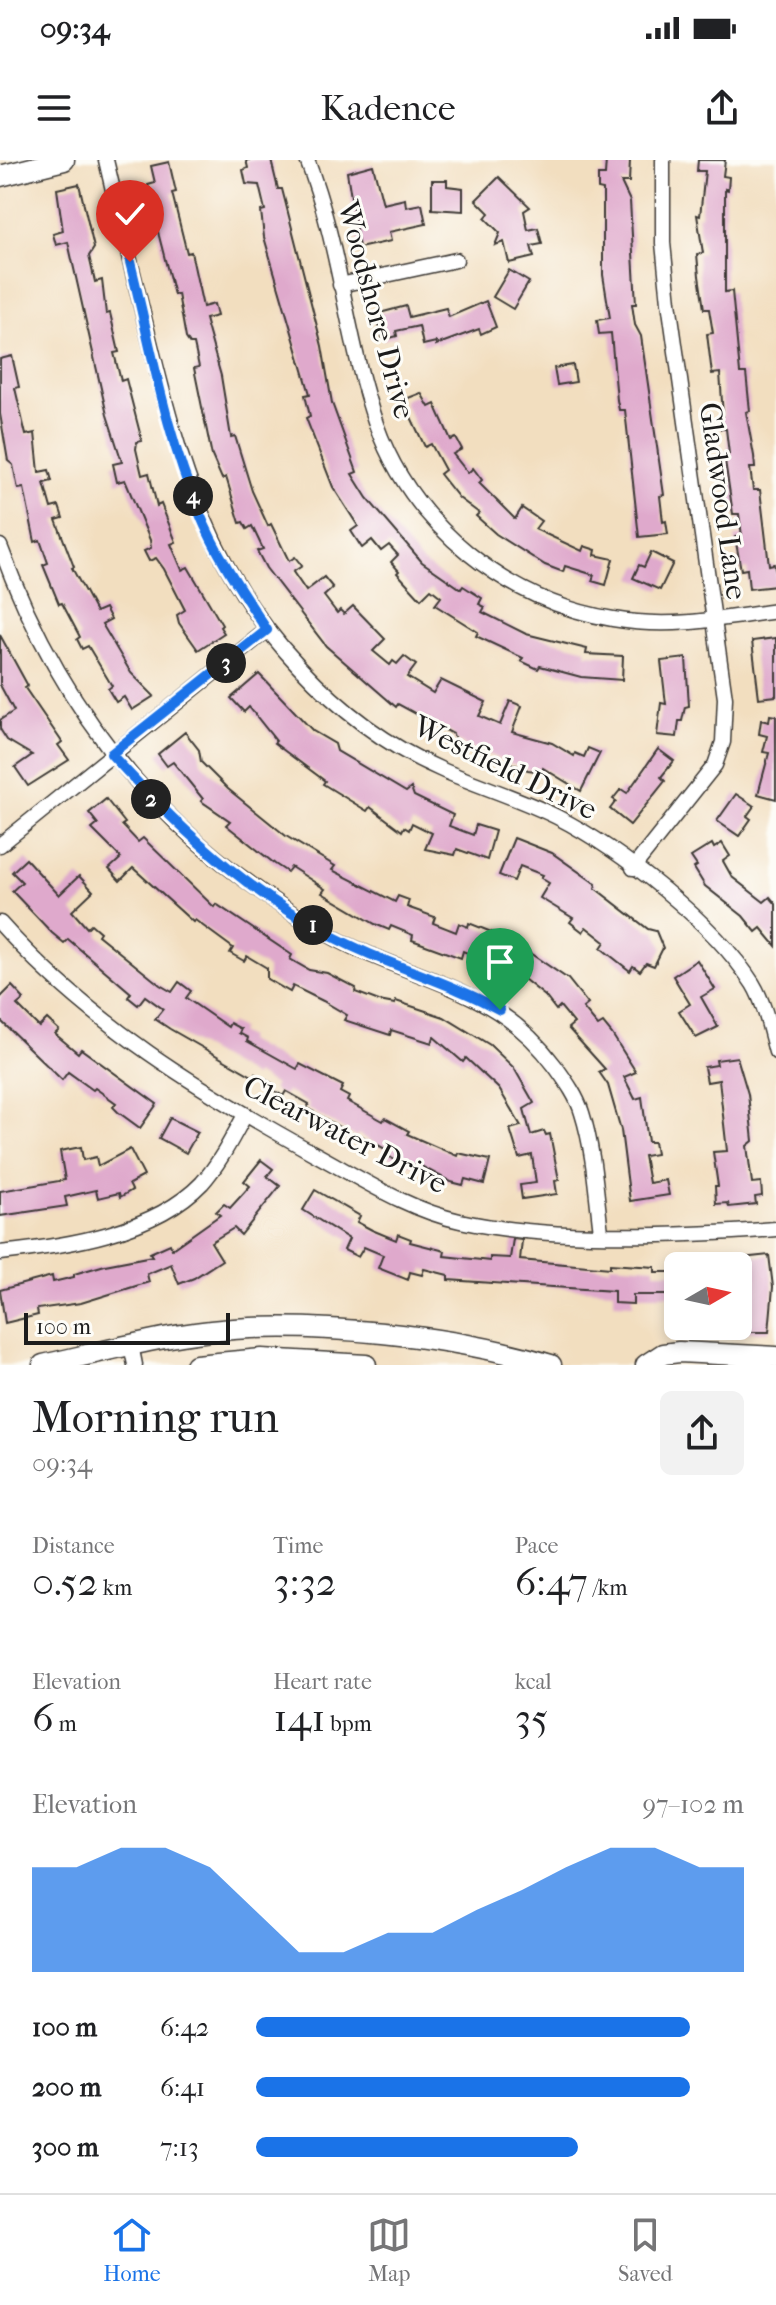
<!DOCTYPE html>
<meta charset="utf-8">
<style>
body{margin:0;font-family:"IM FELL French Canon",serif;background:#f2f2f2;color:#202124;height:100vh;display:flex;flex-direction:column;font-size:30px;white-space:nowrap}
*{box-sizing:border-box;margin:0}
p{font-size:26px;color:#757577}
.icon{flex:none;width:44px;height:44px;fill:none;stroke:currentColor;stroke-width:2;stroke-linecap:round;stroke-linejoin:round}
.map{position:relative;height:1205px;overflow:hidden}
.panel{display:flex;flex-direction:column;background:#fff;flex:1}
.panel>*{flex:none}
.needle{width:52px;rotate:81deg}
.tools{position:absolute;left:664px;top:1092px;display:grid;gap:16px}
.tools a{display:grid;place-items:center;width:88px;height:88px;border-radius:12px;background:#fff;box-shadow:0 4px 12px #0003;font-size:40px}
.scale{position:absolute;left:24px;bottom:20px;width:206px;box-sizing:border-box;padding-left:8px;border:4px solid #1c1c1c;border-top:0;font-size:22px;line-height:28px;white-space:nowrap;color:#1c1c1c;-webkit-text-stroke:6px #fdfcf7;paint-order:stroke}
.pin{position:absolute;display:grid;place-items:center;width:68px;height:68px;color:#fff;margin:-82px -34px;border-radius:50% 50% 50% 0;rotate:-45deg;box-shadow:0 0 8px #0007}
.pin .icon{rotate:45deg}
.km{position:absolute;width:40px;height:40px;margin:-20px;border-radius:50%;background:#222;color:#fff;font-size:22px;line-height:40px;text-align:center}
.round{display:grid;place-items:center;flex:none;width:84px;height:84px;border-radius:12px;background:#f2f2f2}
.head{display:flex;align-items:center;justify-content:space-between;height:136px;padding:0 32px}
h1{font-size:44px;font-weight:600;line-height:60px}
.metrics{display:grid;grid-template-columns:repeat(3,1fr);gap:12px;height:136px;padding:8px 32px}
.metrics div{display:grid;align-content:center}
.metrics b{font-size:40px;font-weight:600}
.metrics small{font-size:22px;font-weight:400}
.metrics p{font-size:22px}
.chart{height:224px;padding:16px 32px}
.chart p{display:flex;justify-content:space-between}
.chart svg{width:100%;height:144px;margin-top:8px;fill:#1a73e8;opacity:.7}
ul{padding:0 32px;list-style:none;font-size:26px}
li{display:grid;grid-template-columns:128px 96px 1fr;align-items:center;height:60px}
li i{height:20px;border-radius:10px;background:#1a73e8}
.status{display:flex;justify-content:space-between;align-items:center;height:56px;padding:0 40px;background:#fff;direction:ltr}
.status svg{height:22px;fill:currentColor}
header{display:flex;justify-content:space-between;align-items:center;height:104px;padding:0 32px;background:#fff;font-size:36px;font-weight:600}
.tab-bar{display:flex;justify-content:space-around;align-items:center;height:112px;border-top:2px solid #e0e0e0;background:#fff;font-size:22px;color:#757577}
.tab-bar a{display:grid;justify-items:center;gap:4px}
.tab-bar .active{color:#1a73e8}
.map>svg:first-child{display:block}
</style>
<div class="status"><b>09:34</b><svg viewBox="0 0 49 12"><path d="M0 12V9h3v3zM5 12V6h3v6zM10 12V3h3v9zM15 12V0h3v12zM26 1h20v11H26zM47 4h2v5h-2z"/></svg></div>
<header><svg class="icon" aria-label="menu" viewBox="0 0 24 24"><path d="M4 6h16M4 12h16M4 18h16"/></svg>Kadence<svg class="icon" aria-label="share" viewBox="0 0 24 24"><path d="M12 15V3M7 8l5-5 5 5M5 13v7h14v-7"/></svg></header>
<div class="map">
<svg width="776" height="1205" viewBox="0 0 776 1205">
<rect width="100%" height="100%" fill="#fdfcf7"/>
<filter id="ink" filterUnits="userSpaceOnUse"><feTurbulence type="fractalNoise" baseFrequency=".0125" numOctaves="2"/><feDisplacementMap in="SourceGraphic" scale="16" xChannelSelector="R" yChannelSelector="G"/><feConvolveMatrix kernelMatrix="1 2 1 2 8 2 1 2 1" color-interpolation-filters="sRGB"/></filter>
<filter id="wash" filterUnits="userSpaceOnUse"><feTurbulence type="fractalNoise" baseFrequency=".006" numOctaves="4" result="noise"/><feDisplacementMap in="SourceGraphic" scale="32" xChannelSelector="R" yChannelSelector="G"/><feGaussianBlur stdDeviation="1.8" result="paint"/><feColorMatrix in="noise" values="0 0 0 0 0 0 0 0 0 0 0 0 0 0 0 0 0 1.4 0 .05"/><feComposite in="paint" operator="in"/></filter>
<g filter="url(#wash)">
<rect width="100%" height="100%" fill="#f2debf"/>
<g id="blocks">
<!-- building -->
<g fill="#dfa9cc">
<path d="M246,0h25l7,29h4l40,157 10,57 25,69 -5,2 15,24 55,64 39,27 2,-3 19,12 -3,6 6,3 -3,5 44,22 61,15 -1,5 37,2 -1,24 -41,-3 -41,-11 -2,3 -17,-8 2,-3 -47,-22 2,-4 -43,-27 6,-8 -10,-8 -10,10 -24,-26 2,-2 -8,-9 7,-7 -9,-10 -8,6 -9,-11 -10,8 -11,-17 7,-5 -25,-39 -27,-69 4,-2 -5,-21 5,-1 -46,-157 -3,-26 4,-1 -6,-25 -13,-1 -3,-14 5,-2z"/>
<path d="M606,0h24l-1,22h-8l9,19 6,103h-4l3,21 6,11 23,159 -4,1 3,26 3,-1 2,13 -29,3 -14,-127h-6l-2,-10 -6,-67 -12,1 -2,-14 13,-2 -7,-43v-85l-5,-1v-14h7z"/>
<path d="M698,0h27l-2,16 6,1 -1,13 -3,-1v103l7,-1 8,82h6l4,38 -4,1 8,44 1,12h-5l3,22h7l9,75 5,-1 2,8v14l-27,3 -2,-20 -6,1 -6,-33 7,-1 -3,-22h-6l-9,-60h5l-3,-25h-5l-2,-12 4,-1 -3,-43 -8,1 -5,-40 6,-1 -4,-24h-5l-5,-33 -2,-22 6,-1 -6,-38 3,1 5,-45h-8z"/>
<path d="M169,2l7,30 -4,1 15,60 4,-1 12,55 11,-3 3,12 -12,3 16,57 10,61 4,-1 17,55 16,35 3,-2 18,37 6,-4 7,9 -9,6 13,19 18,-14 9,11 -9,8 13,17 3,-3 4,4 9,-8 32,33 -12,12 17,14 3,-4 4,3 7,-8 12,9 -9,12 26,16 8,-13 45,22 -7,14 21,9 10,-24 12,5 -10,26 40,11 22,13 1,-3 9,4 4,-9 12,5 -19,38 -38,-23 -1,4 -14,-2 -64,-25 -9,-5 -2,-6 -55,-30 -2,3 -70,-61 -60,-78 -9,-17 6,-2 -11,-23 -5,3 -4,-7 -3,1 -14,-46 -4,2 -10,-23 -18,-88 5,-1 -5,-23h-4l-4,-6 -8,-44 -4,1 -15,-59 -11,-51 7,-2 -4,-17z"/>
<path d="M373,5l10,39 22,-5 1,8 16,-3 4,20 -37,8 2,9 -32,7 -12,-76z"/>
<path d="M499,17l31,30 -6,4 4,19 10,-2 4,16 -11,2 3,11 -25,6 -5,-21 -9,3 5,-12 -15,-15 4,-5 -13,-13z"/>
<path d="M432,20h15v6l16,2v23l-31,-2z"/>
<path d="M79,24l15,64 -5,8 6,26 7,-2 4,34 4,-1 9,39 -5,1 7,28 5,-2 16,62 -5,1 -1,7 6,26 7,-2 8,33 4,-2 15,38 -5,2 11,26 6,-3 34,58 -2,2 4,6 -26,17 -19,-27 -2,-8 8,-5 -21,-41 -8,-11 -7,3 -5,-10 7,-3 -1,-8 -25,-60 -8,2 -4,-18 9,-2 -15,-47 -39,-173 -12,3 -3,-11 10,-3 -6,-42z"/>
<path d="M509,110l20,12 -16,27 -20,-12z"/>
<path d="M486,141l10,26 -15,7 -2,-5 -43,16v-3l-13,3 -4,-19 -23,5 1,5 -14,4 -7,-26 30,-8 3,11 37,-9 3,9z"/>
<path d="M12,196l7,31 -4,1 11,47 9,-2 4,39 10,-2 3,11 -8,2 7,25 8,-2 4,12 -7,2 18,47 -2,1 24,44 9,-4 6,11 -9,5 29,49 23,23 -22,14 -8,-13 -8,5 -8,-13 4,-3 -24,-40 -6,3 -5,-10 3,-2 -18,-34 -3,1 -16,-39 5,-2 -8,-23 -5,2 -11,-54 -6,1 -5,-24 -5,-4 -8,-47v-55z"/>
<path d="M573,205l3,17 -19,3 -3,-17z"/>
<path d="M421,233l8,14 6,-3 16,36 5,-2 6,11 -9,5 15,19 5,-5 9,12 -3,3 36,36 7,-11 19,13 -6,8 47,22 2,-5 12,4 -1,5 18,4 -7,26 -14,-4 2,-6 -29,-9 -2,6 -18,-7 -49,-31 -20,-18 3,-3 -20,-15 -19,-24 5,-4 -14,-26 -6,3 -22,-47z"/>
<path d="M651,392l22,11 -13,27 -27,-12 6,-13 5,2z"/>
<path d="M0,475l28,51 -3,2 37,54 -4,3 11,15 -41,26 -13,-19 17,-12 -25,-15 -7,-11v-9l14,-9 -14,-26z"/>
<path d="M776,478v58l-17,2 -7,-57z"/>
<path d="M686,498l3,48 -4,1 -3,14h-3l-2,16 -20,-2 4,-32 5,1 -5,-43z"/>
<path d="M259,514l54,57 22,13 2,7 69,41 5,-4 3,8 39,19 -4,11 24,9 3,-10 19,6 -8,29 -30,-11 -2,6 -30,-6 7,-16 -20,-10 -3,7 -5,-3 -2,4 -32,-24 -3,4 -44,-27 2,-3 -51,-38 2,-2 -27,-34 -5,5 -13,-14z"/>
<path d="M770,555l6,1v83l-18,-5 11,-41 -6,-1 4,-16 -8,-2 2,-14 8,2z"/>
<path d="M185,572l14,18 2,12 27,27 58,47 49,30 -3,4 63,32 3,-6 11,4 -2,7 28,10 -2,6 23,9 3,-9 9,4 1,-4 40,16 59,40 20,25 -5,4 15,18 5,-3 9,11 24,38 -12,5 11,22 7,-2 6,45h6l2,12 -12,2 5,27 17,-3 3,15 -39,6 -9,-71 -13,-45 -9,-13 6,-3 -37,-41 6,-5 -14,-17 -4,4 -11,-14 -41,-33 -3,5 -20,-14 -2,4 -16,-7 -2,7 -49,-18 1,-5 -22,-9 -2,4 -14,-6 -53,-31 3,-4 -34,-22 -4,5 -12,-8 -49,-39 4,-4 -29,-20 2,-2 -30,-37 -6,4 -9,-12z"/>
<path d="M658,589l16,12 -13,16 4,4 -35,44 -20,-16 6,-8 -3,-2 8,-10 6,4z"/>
<path d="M736,634l18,12 -7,10 4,3 -12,17 -22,-15z"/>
<path d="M106,639l19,24 -3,2 16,17 5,-4 71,69 2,-3 76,51 -2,4 19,11 18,3 29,15 -1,4 24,9 16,3 1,-3 48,16 46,28 24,23 20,35 -10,6 7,26 13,-4 2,4 4,-1 9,46 -4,1 2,13 -35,5 -2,-14 16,-2 -4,-28 -13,3 -9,-29 11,-3 -22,-37 -33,-31 -3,4 -29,-25 -2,6 -41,-13 -1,5 -46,-15 3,-5 -24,-14 -30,-15 -3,6 -23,-13v-11l-20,-12 -3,5 -14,-8 3,-5 -38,-28 -2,2 -60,-54 -13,13 -11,-12 12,-11 -29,-29 6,-5 -9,-11z"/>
<path d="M514,678l38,15 44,31 -1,4 53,41 8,2 7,17 -9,18 -8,-3 -6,8 -7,-5 -3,5 -29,-23 4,-6 -19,-15 -3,5 -13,-10 3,-4 -33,-20 9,-15 -8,-5 2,-3 -23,-9 -6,15 -15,-6z"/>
<path d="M722,683l8,13 -7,5 9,16 32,25 6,-5 6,7v42l-15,-18 -5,4 -13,-16 -38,-30 -11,-18 3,-2 -6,-9 21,-13 2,4z"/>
<path d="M26,699l33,36 20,-19 14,15 -21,20 15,17 4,-4 9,8 -2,3 62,50 12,7 7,-10 12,9 -5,7 42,29 2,-4 11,6 -2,4 9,5 -1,3 50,28 3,-5 43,22 -3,6 9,5 -2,4 36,20 2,-3 24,13 -2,3 50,22 1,-3 32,7 -6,24 -19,-5 -2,6 -12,-3 -30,-16 -23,-4 -13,-8 2,-4 -29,-16 -2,3 -49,-29 2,-4 -23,-13 -3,5 -11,-7 3,-4 -20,-11 -1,3 -84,-48 -15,-10 8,-10 -18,-13 -7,9 -10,-8 3,-4 -63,-54 -4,4 -12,-10 -40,-42 10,-9 -10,-10z"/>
<path d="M697,800l18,29 -14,8 17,30 -22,11 -17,-27 11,-7 -17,-28z"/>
<path d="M12,826l12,13 -7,6 22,22 8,-8 12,11 -4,4 23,19 3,-4 76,55 -17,24 -22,-16 -5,-5 3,-4 -21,-15 -2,2 -25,-18 -6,8 -62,-60v-22z"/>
<path d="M737,897l11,37 5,47 -6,5 5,37 9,-1 1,14 -7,1 1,7 -27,3 -1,-4 -12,1 -1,-18h3l-5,-34 14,-1 -8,-71 -12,2 -3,-15 13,-2 -1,-5z"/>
<path d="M170,958l28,14 -12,21 -27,-15z"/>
<path d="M81,987l2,13 13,-3 2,9 32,-17 14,27 -15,8 3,6 -12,7 -1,-4 -21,5 -2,-8 -31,7 2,9 -67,10v-25l65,-11 -5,-29z"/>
<path d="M261,1000l12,9 -6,7 13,10 -39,49 -7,-7 -23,14 11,18 -28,18 -15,6 -8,-20 -24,10 2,8 -68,21 -44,6 1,6 -33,8 -5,-33 52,-14 1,6 21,-5v-3l31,-9 47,-9 -2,-3 20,-9 2,5 48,-34 -4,-3 8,-8 6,4 20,-22 -6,-5z"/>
<path d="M315,1030l45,26 -3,6 15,8 24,10 2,-6 13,5 -1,3 35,9 -1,5 46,5v-4l20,1 3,-19 9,1 -2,20 90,8v-4l45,3v5h23v23h-45v9l-19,-1v-12l-166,-11v-5l-24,-6 -2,6 -12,-3 -2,8 -30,-12 5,-13 -19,-8 -6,10 -14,-7 5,-11 -46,-29z"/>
<path d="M769,1095l4,32 -4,45h-25l-2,-74z"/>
</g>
</g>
</g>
<g filter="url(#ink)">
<use href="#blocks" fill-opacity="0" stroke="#3c3934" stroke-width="2"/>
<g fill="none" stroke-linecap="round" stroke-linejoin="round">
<defs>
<g id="street">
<path d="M106,0c14,61 29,121 44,182 30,121 60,231 149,324 39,42 88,80 141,103 38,17 79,29 117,48 63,32 158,107 196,167 12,20 17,46 23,68"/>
<path d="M307,0c33,85 39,178 69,264 36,102 132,178 237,195 55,10 109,0 163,-8"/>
<path d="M340,125l116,-25"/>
<path d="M0,386c50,137 132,254 252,339 35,26 74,51 114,68 74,32 138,44 189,113 10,14 22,30 27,47 12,38 14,80 19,119"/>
<path d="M0,685l267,-215"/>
<path d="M633,708l82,-103 8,-23 2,-44 -56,-396 -6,-59v-83"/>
<path d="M0,763c90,101 201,168 317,232 46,25 92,55 143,66 90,20 224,15 316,8"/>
<path d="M0,1093c66,-7 154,-20 202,-70 18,-20 30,-45 43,-68"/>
<path d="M131,1185l4,20"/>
</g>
<g id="secondary">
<path d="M0,16l64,-16"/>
<path d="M43,1205c55,-12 112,-28 168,-34 99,-11 245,5 340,34"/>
<path d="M196,1205l66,-6 104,6"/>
<path d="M646,1205l17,-11 16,-2 97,5"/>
</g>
</defs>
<!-- street casing -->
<use href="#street" stroke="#3c3934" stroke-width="17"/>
<!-- secondary casing -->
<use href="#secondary" stroke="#3c3934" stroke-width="23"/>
<!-- street -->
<use href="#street" stroke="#fff" stroke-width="14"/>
<!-- secondary -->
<use href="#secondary" stroke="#fff" stroke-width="20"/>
</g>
</g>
<g fill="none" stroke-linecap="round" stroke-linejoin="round" filter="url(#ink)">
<defs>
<path id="route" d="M130,102c21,83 35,171 69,250 17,42 43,80 68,118l-156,124c73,81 153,154 254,198 45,20 92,34 135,58"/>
</defs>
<!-- route casing -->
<use href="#route" stroke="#fff" stroke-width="16"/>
<!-- route -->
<use href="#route" stroke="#1a73e8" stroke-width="10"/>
</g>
<g text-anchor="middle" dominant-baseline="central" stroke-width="6" stroke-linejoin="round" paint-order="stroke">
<!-- street labels -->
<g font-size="30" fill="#1c1c1c" stroke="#fdfcf7">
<text transform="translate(376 150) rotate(75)">Woodshore Drive</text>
<text transform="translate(723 341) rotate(82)">Gladwood Lane</text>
<text transform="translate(505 608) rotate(26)">Westfield Drive</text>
<text transform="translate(345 975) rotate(27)">Clearwater Drive</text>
</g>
</g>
</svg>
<div class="tools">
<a><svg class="needle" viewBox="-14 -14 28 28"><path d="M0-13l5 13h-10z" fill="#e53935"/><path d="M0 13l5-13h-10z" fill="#757577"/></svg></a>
</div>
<div class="scale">100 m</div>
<div class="pin" style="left:500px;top:850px;background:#1e9e55"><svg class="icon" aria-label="arrive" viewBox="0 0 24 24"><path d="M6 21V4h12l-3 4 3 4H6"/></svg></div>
<div class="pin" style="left:130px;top:102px;background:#d93025"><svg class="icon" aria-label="check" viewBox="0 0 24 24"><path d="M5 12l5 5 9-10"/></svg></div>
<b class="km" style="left:313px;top:765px">1</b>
<b class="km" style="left:151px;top:639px">2</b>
<b class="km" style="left:226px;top:503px">3</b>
<b class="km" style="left:193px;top:336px">4</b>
</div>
<section class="panel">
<div class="head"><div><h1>Morning run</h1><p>09:34</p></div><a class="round"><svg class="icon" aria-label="share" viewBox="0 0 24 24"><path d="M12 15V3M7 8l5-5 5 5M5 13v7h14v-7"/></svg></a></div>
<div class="metrics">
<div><p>Distance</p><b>0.52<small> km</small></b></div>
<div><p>Time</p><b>3:32</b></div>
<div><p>Pace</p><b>6:47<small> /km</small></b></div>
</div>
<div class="metrics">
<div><p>Elevation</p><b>6<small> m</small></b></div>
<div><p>Heart rate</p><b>141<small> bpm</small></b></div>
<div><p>kcal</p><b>35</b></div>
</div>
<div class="chart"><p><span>Elevation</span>97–102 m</p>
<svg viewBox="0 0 160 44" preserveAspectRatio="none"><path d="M0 44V12L10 12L20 6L30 6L40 12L50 25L60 38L70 38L80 32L90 32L100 25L110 19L120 12L130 6L140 6L150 12L160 12V44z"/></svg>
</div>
<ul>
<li><b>100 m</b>6:42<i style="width:89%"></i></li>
<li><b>200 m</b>6:41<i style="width:89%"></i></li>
<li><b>300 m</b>7:13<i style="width:66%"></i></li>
</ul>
</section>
<nav class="tab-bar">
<a class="active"><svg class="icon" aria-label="home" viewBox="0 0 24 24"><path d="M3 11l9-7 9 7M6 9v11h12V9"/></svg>Home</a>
<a><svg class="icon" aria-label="map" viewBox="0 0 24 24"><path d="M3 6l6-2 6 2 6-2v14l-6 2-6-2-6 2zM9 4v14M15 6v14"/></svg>Map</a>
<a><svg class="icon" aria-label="saved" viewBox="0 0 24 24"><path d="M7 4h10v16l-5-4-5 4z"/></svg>Saved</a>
</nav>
